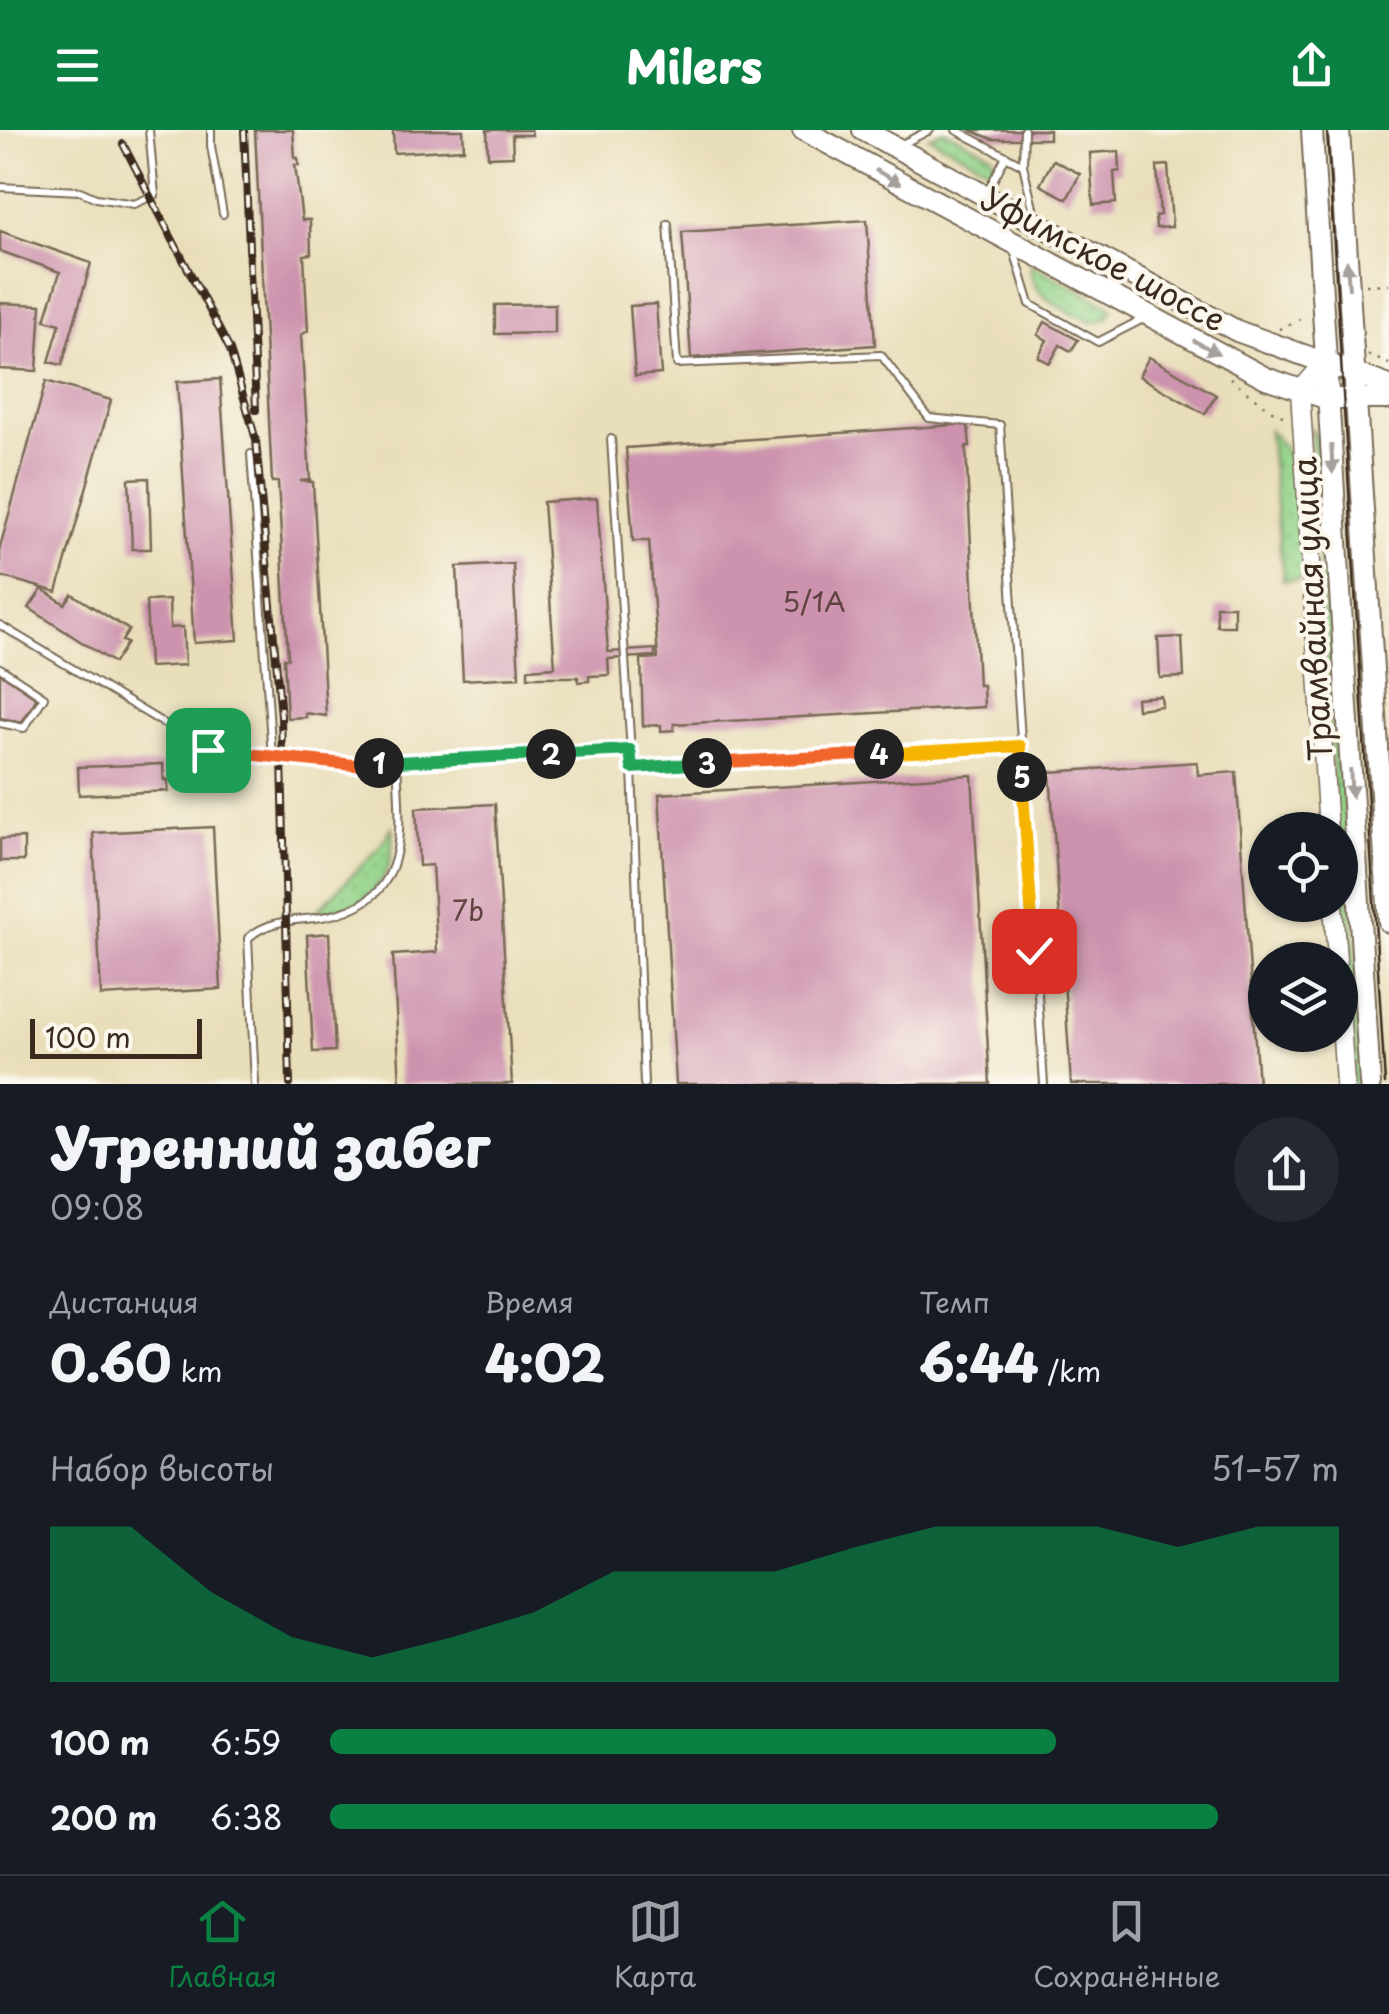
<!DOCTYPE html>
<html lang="ru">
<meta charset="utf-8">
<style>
body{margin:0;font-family:"Playpen Sans",sans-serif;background:#242831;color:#f1f3f6;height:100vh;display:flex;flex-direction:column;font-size:38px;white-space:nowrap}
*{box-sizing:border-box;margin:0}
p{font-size:32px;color:#9ea1a6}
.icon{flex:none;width:55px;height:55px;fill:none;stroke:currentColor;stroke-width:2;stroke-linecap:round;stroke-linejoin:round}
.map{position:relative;height:954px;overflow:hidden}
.details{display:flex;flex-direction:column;background:#171b24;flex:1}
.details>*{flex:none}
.controls{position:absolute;left:1248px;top:682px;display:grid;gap:20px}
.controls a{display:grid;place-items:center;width:110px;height:110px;border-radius:50%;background:#171b24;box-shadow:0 2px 8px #0004;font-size:50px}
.scale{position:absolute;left:30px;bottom:25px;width:172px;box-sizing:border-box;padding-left:10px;border:5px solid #3b2a1e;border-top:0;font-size:28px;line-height:35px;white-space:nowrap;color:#3b2a1e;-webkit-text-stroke:8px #fbf7ec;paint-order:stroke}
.pin{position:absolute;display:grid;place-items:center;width:85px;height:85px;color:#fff;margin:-42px;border-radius:20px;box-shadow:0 5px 15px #0006}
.km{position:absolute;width:50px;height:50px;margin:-25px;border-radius:50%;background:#222;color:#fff;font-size:28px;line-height:50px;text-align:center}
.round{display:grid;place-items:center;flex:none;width:105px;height:105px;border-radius:52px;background:#242831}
.summary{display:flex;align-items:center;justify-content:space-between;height:170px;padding:0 50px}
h1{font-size:55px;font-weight:800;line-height:75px}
.figures{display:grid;grid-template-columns:repeat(3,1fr);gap:15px;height:170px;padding:10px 50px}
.figures div{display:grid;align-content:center}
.figures b{font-size:50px;font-weight:800}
.figures small{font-size:28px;font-weight:400}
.figures p{font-size:28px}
.chart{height:280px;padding:20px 50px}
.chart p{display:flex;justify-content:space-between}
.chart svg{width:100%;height:180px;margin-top:10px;fill:#0b8043;opacity:.7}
ul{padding:0 50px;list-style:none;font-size:32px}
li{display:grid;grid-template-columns:160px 120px 1fr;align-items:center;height:75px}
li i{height:25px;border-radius:12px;background:#0b8043}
header{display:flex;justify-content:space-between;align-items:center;height:130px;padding:0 50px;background:#0b8043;color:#fff;font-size:45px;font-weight:800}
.tabs{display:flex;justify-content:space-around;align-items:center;height:140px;border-top:2px solid #363941;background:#171b24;font-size:28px;color:#9ea1a6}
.tabs a{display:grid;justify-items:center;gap:5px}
.tabs .selected{color:#0b8043}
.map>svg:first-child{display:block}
</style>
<header><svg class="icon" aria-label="menu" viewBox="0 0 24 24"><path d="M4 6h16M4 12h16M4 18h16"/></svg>Milers<svg class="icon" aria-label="share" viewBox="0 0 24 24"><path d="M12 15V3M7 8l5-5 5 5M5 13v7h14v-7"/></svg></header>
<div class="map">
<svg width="1389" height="954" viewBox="0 0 1389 954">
<defs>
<pattern id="grass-dots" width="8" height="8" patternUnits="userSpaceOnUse" patternTransform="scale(2.5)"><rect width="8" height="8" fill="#93d389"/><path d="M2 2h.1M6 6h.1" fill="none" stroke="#80b576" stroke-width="1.8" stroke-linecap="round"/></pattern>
</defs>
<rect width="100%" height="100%" fill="#fbf7ec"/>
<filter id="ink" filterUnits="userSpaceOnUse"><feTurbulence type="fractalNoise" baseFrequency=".01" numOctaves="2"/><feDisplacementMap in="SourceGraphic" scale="20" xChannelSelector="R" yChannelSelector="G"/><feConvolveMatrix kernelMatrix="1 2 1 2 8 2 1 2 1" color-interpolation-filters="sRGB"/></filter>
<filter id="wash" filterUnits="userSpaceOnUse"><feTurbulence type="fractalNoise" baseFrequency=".0048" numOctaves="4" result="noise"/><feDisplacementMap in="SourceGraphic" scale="40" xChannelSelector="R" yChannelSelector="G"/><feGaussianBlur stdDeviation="2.25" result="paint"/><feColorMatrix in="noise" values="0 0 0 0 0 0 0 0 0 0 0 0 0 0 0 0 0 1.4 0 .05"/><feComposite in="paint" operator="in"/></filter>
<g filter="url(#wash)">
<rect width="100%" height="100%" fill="#e9deba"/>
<!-- grass -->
<g fill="url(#grass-dots)" stroke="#677e54" stroke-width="2.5">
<path d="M944,0l47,24 4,6v11l-66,-34z"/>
<path d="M1031,134l82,44 -7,11 -14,4c-27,-14 -64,-25 -61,-59z"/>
<path d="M1311,298l9,14 5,36 38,606h-11l-12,-190v-64h-4z"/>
<path d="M1269,300l30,35 7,109 -9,6h-14z"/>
<path d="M392,697c3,25 -4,56 -26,72 -15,10 -38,13 -54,17l66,-67z"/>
</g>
<g id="blocks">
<!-- building -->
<g fill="#cd93ae">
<path d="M255,0h38l2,28h3l1,7h-4l7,55h8l1,34 -7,1 4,76 -7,4 9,145 -10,1 13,1 13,234 -21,-3 1,4 -19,1 -3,-60h4l-10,-176h-6z"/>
<path d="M393,0h70l1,19 -70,4z"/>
<path d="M487,0h44l1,5h-20l1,21 -25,1z"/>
<path d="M970,0h79v9h-57z"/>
<path d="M1119,21l1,20 -6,1 2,31 -23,2 -3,-52z"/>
<path d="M1053,30l27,14 -13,25 -27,-14z"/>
<path d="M1168,35l4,62 -16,1 -1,-12 5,-1 -3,-49z"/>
<path d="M867,90l8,125 -184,13 -9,-126z"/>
<path d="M0,101l91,32 -29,102 -13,-3 11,-38 -15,-4 15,-48 -60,-21z"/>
<path d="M0,173l41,2 -4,66 -37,-2z"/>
<path d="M555,174v29l-60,1v-29z"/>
<path d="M656,174l5,70 -26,2 -5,-70z"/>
<path d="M1045,192l33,18 -7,11 -11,-6 -10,18 -12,-6 9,-17 -9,-5z"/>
<path d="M1149,227l67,38 -11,19 -66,-38z"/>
<path d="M220,249l18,261 -44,3 -17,-261z"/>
<path d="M46,251l65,19 -54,192 -57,-16v-29z"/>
<path d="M968,294l2,23h-4l12,238h5l1,22 -310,17v6l-13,1v-6l-18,1 -2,-67 17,-1 -9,-117h-16l-7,-93z"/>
<path d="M149,348l2,71h-19l-3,-70z"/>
<path d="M597,368l11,154 47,-3v7l-47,3 1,16 -20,1v5l-11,1v-5h-50v-8l27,-2 -12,-165z"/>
<path d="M513,434l6,113 -56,3 -6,-113z"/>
<path d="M42,459l23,15 7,-10 57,36 -7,11 5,2 -13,20 -85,-55z"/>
<path d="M169,470l1,28 13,-1 2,38 -36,2 -3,-66z"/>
<path d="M1216,476h18v20h-17z"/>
<path d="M1182,507l2,40 -24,1 -2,-40z"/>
<path d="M0,543l37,25 -15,24 -22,-4z"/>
<path d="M1161,566l1,10 -25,3 -1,-11z"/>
<path d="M1197,632l1,13 38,-3 22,312h-187l-21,-312z"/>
<path d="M163,634l1,16h4v11l-89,4 -1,-28z"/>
<path d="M972,645l18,309h-314l-17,-290z"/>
<path d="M495,674l17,280h-112l-7,-129 44,-3 -5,-87 -13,1 -3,-58z"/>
<path d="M213,697l8,162 -120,7 -8,-163z"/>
<path d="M24,708v23h-24v-22z"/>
<path d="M329,803l6,118 -22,1 -6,-117z"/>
</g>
</g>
</g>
<g filter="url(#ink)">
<use href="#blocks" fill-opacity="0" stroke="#786955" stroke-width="2.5"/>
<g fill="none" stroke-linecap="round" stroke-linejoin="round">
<defs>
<g id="lane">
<path d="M211,0v16l12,68"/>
<path d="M956,0l67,35 12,51"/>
<path d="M900,15l30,-15"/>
<path d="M1023,35l1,-35"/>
<path d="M0,57l80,4 16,7 38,6 21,-9 -6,-65"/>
<path d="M986,64l20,-38"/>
<path d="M668,94l9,140 204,-9 48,63 71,7 44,659"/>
<path d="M1013,117l17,57 68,38 45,-23"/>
<path d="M611,309l21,329 12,316"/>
<path d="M251,324l21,303"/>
<path d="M0,495l208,125 146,15 276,-15"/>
<path d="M0,538l44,29 -20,31 -24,-5"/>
<path d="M632,638l388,-22"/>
<path d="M255,954l-7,-146c22,-19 47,-17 74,-21 91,-15 78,-86 75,-156"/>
</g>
<g id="secondary">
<path d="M1326,231l-26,30 28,439"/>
<path d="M1333,775l4,55"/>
<path d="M1340,876l5,78"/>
</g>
<g id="primary">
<path d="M803,0l463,248 62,21h61"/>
<path d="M863,0l374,201 152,55"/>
<path d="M1312,0l58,954"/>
<path d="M1339,0l50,792"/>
</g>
</defs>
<!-- lane casing -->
<use href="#lane" stroke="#786955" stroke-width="10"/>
<!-- secondary casing -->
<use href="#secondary" stroke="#786955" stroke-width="21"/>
<!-- primary casing -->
<use href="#primary" stroke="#786955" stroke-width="24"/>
<!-- path -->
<g stroke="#786955" stroke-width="2.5" stroke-dasharray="2.5 8" stroke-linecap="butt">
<path d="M1366,155l23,-1"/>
<path d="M1279,199l17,-7 10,-9"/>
<path d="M1368,225l21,9"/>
<path d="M1230,248l40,32 19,9"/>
</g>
<!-- lane -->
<use href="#lane" stroke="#fff" stroke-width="6"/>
<!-- secondary -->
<use href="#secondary" stroke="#fff" stroke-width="18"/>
<!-- primary -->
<use href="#primary" stroke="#fff" stroke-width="20"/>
<!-- tram -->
<path stroke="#3b2a1e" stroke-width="2.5" d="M1327,0l58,954"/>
<defs>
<g id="rail">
<path d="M244,0l12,280"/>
<path d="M123,14l107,206 26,90 25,276 9,368"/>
</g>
</defs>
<!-- rail casing -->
<use href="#rail" stroke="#3b2a1e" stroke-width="8"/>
<!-- rail -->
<use href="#rail" stroke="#fbf7ec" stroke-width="4" stroke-dasharray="11" stroke-linecap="butt"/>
</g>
<!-- one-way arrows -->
<defs><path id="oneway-solid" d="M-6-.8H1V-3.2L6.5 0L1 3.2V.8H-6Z" transform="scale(2.5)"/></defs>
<g fill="#a79f9a">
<use href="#oneway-solid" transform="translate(888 47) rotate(29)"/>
<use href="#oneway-solid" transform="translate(1348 145) rotate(-94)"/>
<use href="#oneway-solid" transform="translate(1206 217) rotate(28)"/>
<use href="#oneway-solid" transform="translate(1332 329) rotate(87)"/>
<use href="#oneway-solid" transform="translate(1351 653) rotate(87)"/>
</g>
</g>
<g fill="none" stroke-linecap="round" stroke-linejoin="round" filter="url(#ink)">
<defs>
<path id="split-1" d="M208,620l146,15 25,-2"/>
<path id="split-2" d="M379,633l172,-9"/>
<path id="split-3" d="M551,624l79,-4 2,18 75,-5"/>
<path id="split-4" d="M707,633l172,-9"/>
<path id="split-5" d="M879,624l141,-8 2,31"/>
<path id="split-6" d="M1022,647l12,174"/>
</defs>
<!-- split-1 casing -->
<use href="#split-1" stroke="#fff" stroke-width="20"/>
<!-- split-2 casing -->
<use href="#split-2" stroke="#fff" stroke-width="20"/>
<!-- split-3 casing -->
<use href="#split-3" stroke="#fff" stroke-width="20"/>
<!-- split-4 casing -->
<use href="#split-4" stroke="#fff" stroke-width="20"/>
<!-- split-5 casing -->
<use href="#split-5" stroke="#fff" stroke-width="20"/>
<!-- split-6 casing -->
<use href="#split-6" stroke="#fff" stroke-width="20"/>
<!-- split-1 -->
<use href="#split-1" stroke="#f0652b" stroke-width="12"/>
<!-- split-2 -->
<use href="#split-2" stroke="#22a559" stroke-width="12"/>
<!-- split-3 -->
<use href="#split-3" stroke="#22a559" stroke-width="12"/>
<!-- split-4 -->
<use href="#split-4" stroke="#f0652b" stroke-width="12"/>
<!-- split-5 -->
<use href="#split-5" stroke="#f5b400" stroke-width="12"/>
<!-- split-6 -->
<use href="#split-6" stroke="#f5b400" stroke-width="12"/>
</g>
<g text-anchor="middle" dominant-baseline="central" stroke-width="8" stroke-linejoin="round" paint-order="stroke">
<!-- number labels -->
<g font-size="28" fill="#604442">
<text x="814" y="470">5/1А</text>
<text x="468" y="779">7b</text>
</g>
<!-- street labels -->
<g font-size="32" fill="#3b2a1e" stroke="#fbf7ec">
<text transform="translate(1104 128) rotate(28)">Уфимское шоссе</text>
<text transform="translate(1311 479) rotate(-93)">Трамвайная улица</text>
</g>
</g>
</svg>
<div class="controls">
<a><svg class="icon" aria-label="locate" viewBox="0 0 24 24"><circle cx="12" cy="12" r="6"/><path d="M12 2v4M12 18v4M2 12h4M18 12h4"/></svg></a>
<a><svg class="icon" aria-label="layers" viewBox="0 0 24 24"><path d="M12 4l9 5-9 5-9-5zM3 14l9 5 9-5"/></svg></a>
</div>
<div class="scale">100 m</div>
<div class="pin" style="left:208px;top:620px;background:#1e9e55"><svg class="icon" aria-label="arrive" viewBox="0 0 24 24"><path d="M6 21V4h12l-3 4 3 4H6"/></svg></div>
<div class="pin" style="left:1034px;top:821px;background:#d93025"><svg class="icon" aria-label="check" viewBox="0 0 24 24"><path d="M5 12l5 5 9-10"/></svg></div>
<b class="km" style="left:379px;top:633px">1</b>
<b class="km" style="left:551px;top:624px">2</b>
<b class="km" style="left:707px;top:633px">3</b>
<b class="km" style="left:879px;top:624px">4</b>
<b class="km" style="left:1022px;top:647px">5</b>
</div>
<section class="details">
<div class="summary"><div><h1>Утренний забег</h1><p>09:08</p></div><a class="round"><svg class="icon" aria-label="share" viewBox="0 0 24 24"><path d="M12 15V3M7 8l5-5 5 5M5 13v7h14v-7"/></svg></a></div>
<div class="figures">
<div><p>Дистанция</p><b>0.60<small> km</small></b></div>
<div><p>Время</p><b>4:02</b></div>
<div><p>Темп</p><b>6:44<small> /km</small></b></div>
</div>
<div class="chart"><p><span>Набор высоты</span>51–57 m</p>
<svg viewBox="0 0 160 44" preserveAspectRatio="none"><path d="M0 44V6L10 6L20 22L30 33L40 38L50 33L60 27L70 17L80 17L90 17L100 11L110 6L120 6L130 6L140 11L150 6L160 6V44z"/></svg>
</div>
<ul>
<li><b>100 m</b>6:59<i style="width:72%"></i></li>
<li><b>200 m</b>6:38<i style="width:88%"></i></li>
</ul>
</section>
<nav class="tabs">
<a class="selected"><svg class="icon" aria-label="home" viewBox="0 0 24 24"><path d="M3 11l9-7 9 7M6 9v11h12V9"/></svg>Главная</a>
<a><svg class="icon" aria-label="map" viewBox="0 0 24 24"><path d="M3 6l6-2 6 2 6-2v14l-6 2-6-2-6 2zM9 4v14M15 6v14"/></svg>Карта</a>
<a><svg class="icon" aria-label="saved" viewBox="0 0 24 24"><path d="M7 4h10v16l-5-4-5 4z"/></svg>Сохранённые</a>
</nav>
